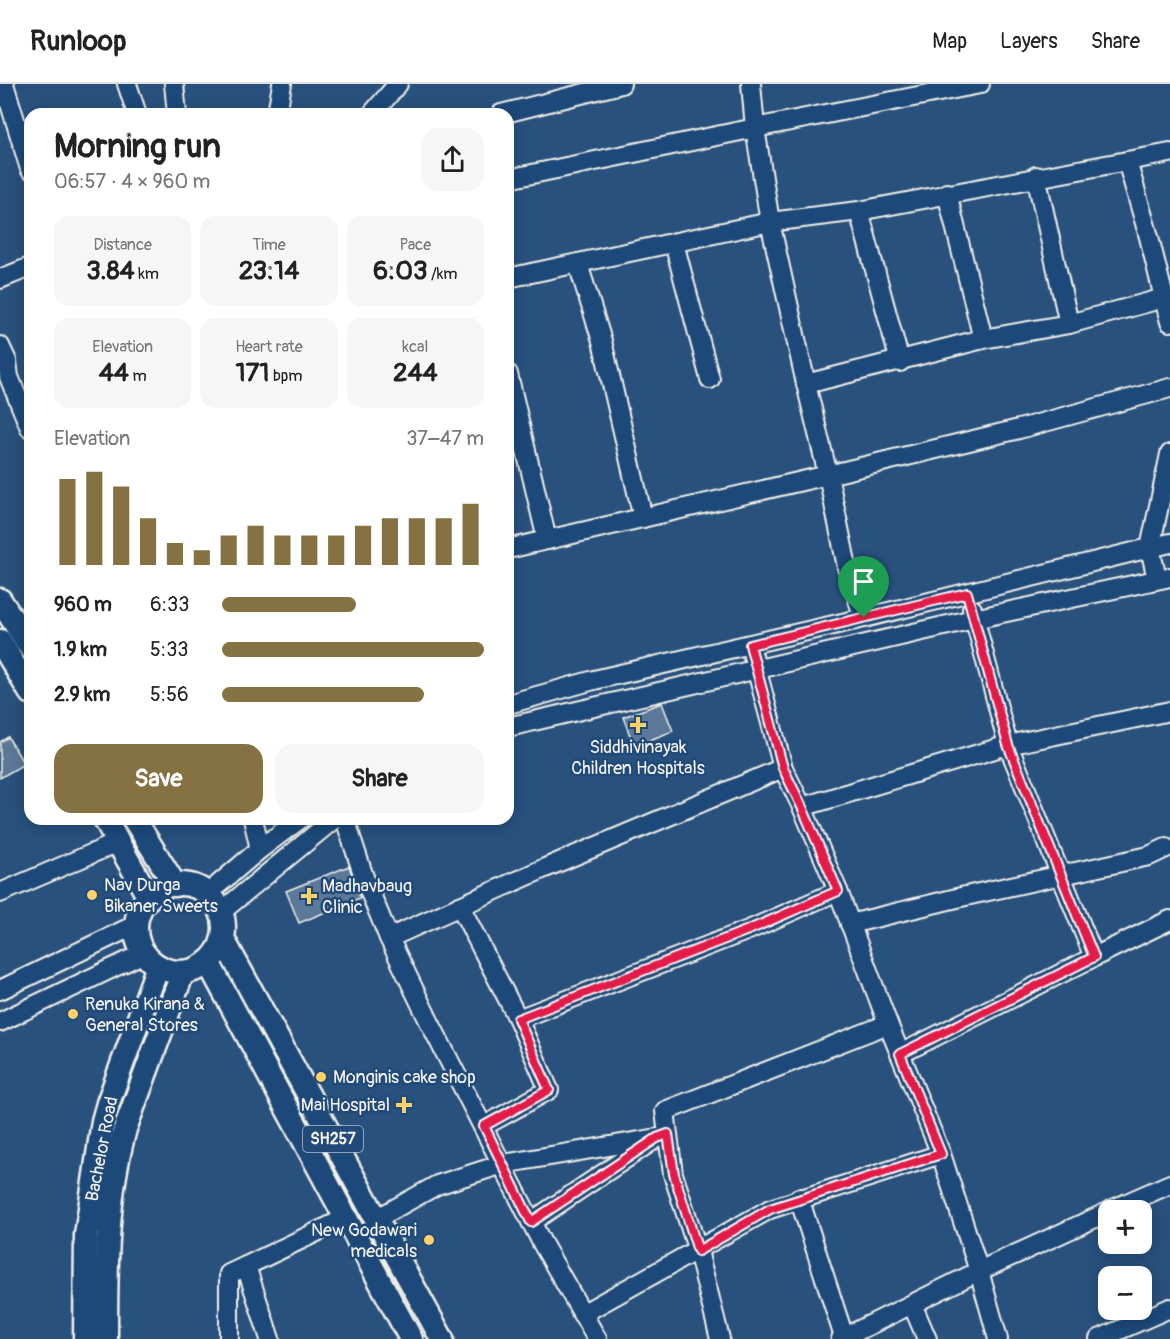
<!DOCTYPE html>
<meta charset="utf-8">
<style>
body{margin:0;font-family:Pangolin,sans-serif;background:#f6f6f6;color:#222;height:100vh;display:flex;flex-direction:column;font-size:22px;white-space:nowrap}
*{box-sizing:border-box;margin:0}
p{font-size:20px;color:#767676}
.icon{flex:none;width:33px;height:33px;fill:none;stroke:currentColor;stroke-width:2;stroke-linecap:round;stroke-linejoin:round}
.map{position:relative;flex:1;overflow:hidden}
.side{position:absolute;left:24px;top:24px;width:490px;height:717px;display:flex;flex-direction:column;background:#fff;border-radius:18px;box-shadow:0 3px 15px #0003}
.side>*{flex:none}
.buttons{position:absolute;left:1098px;top:1116px;display:grid;gap:12px}
.buttons a{display:grid;place-items:center;width:54px;height:54px;border-radius:12px;background:#fff;box-shadow:0 3px 15px #0003;font-size:30px}
.pin{position:absolute;display:grid;place-items:center;width:51px;height:51px;color:#fff;margin:-62px -26px;border-radius:50% 50% 50% 0;rotate:-45deg;box-shadow:0 0 6px #0007}
.pin .icon{rotate:45deg}
.round{display:grid;place-items:center;flex:none;width:63px;height:63px;border-radius:18px;background:#f6f6f6}
.overview{display:flex;align-items:center;justify-content:space-between;height:102px;padding:0 30px}
h1{font-size:33px;font-weight:700;line-height:45px}
.metrics{display:grid;grid-template-columns:repeat(3,1fr);gap:9px;height:102px;padding:6px 30px}
.metrics div{display:grid;align-content:center;border-radius:15px;background:#f6f6f6;text-align:center}
.metrics b{font-size:26px;font-weight:700}
.metrics small{font-size:16px;font-weight:400}
.metrics p{font-size:16px}
.chart{height:168px;padding:12px 30px}
.chart p{display:flex;justify-content:space-between}
.chart svg{width:100%;height:108px;margin-top:6px;stroke:#857141;stroke-width:6}
.button{display:flex;gap:12px;margin-top:auto;padding:12px 30px}
.button a{flex:1;height:69px;border-radius:18px;background:#857141;color:#fff;font-size:24px;font-weight:700;line-height:69px;text-align:center}
.button a+a{background:#f6f6f6;color:#222}
ul{padding:0 30px;list-style:none;font-size:20px}
li{display:grid;grid-template-columns:96px 72px 1fr;align-items:center;height:45px}
li i{height:15px;border-radius:8px;background:#857141}
header{display:flex;align-items:center;gap:36px;box-sizing:border-box;height:84px;padding:0 30px;background:#fff;border-bottom:2px solid #e0e0e0}
header strong{font-size:28px}
nav{display:flex;gap:33px;margin-inline-start:auto;font-size:21px}
.map>svg:first-child{display:block}
</style>
<header>
<strong>Runloop</strong>
<nav><a>Map</a><a>Layers</a><a>Share</a></nav>
</header>
<div class="map">
<svg width="1170" height="1255" viewBox="0 0 1170 1255">
<rect width="100%" height="100%" fill="#28517e"/>
<filter id="ink" filterUnits="userSpaceOnUse"><feTurbulence type="fractalNoise" baseFrequency=".0167" numOctaves="2"/><feDisplacementMap in="SourceGraphic" scale="12" xChannelSelector="R" yChannelSelector="G"/><feConvolveMatrix kernelMatrix="1 2 1 2 8 2 1 2 1" color-interpolation-filters="sRGB"/></filter>
<g filter="url(#ink)">
<!-- building -->
<g fill="#5b7899" stroke="#f4f1e8" stroke-width="1.5">
<path d="M662,619l11,28 -39,15 -11,-29z"/>
<path d="M8,653l16,27 -24,14v-36z"/>
<path d="M349,782l11,32 -61,25 -13,-32z"/>
</g>
<g fill="none" stroke-linecap="round" stroke-linejoin="round">
<defs>
<g id="minor">
<path d="M4,0l26,85"/>
<path d="M127,0l10,30"/>
<path d="M174,0l3,30"/>
<path d="M751,0l4,44 225,-44"/>
<path d="M277,30l5,-30"/>
<path d="M372,30l26,-30"/>
<path d="M501,30l120,-30"/>
<path d="M1127,77l43,-8"/>
<path d="M508,95l247,-51 15,94 36,162"/>
<path d="M947,109l36,146"/>
<path d="M859,127l41,151"/>
<path d="M674,159l36,136"/>
<path d="M578,180l24,77 41,177"/>
<path d="M508,194l262,-56 89,-11 268,-50 22,76 21,85"/>
<path d="M0,195l30,-12"/>
<path d="M1069,240l95,-26"/>
<path d="M0,262l7,15 2,16 21,51"/>
<path d="M508,290l39,166"/>
<path d="M508,465l320,-74 -22,-91 177,-45 86,-15 -33,-148"/>
<path d="M1157,495l-7,-31 20,-94"/>
<path d="M864,534l-17,-51 -19,-92 191,-46 151,-41"/>
<path d="M750,561l33,123 19,39 36,84 50,133 53,130 38,117 -138,68"/>
<path d="M508,620l86,-24 270,-62 306,-75"/>
<path d="M508,643l466,-108 196,-42"/>
<path d="M802,723l206,-62 162,-34"/>
<path d="M253,735l7,30"/>
<path d="M345,735l20,61 24,58 40,83 113,222 55,96"/>
<path d="M0,809l119,-51"/>
<path d="M207,810l53,-45 40,-30"/>
<path d="M460,822l58,113 31,71 -65,36"/>
<path d="M221,828l113,-93"/>
<path d="M850,840l111,-27 188,-41 17,-8"/>
<path d="M389,854l156,-70 238,-100"/>
<path d="M1094,873l76,-37"/>
<path d="M0,906l137,-66"/>
<path d="M518,935l233,-90 87,-38"/>
<path d="M0,938l144,-69"/>
<path d="M900,970l194,-97 -86,-212 -36,-136"/>
<path d="M799,1114l45,139"/>
<path d="M1111,1126l59,-26"/>
<path d="M376,1135l61,-34 66,-21 154,-26"/>
<path d="M531,1138l121,-81"/>
<path d="M246,1182l100,-48"/>
<path d="M912,1220l15,35"/>
<path d="M582,1230l188,-105 171,-55"/>
<path d="M229,1255v-65l17,-8 24,73"/>
<path d="M720,1255l-22,-88 -25,-77 -8,-63 223,-87"/>
<path d="M998,1255l-19,-68 129,-59"/>
<path d="M1099,1255l71,-31"/>
</g>
<g id="major">
<path d="M0,516l30,47"/>
<path d="M0,557l30,51"/>
<path d="M105,735l44,79"/>
<path d="M134,735l41,66"/>
<circle cx="180" cy="844" r="44"/>
<path d="M223,855l219,400"/>
<path d="M208,878l203,377"/>
<path d="M85,1255l1,-104 17,-114 5,-18 50,-137"/>
<path d="M106,1255c0,-71 0,-141 19,-210l58,-157"/>
</g>
</defs>
<!-- minor casing -->
<use href="#minor" stroke="#f4f1e8" stroke-width="22"/>
<!-- major casing -->
<use href="#major" stroke="#f4f1e8" stroke-width="27"/>
<!-- minor -->
<use href="#minor" stroke="#1f4a7a" stroke-width="18"/>
<!-- major -->
<use href="#major" stroke="#1f4a7a" stroke-width="22"/>
</g>
</g>
<g fill="none" stroke-linecap="round" stroke-linejoin="round" filter="url(#ink)">
<defs>
<path id="route" d="M967,509l41,152 86,212 -194,97 41,100 -171,55 -72,42 -24,-77 -6,-40 -11,4 -126,84 -47,-96 65,-36 -31,-71 233,-90 87,-38 -36,-84 -19,-39 -33,-123z"/>
</defs>
<!-- route casing -->
<use href="#route" stroke="#fff" stroke-width="12"/>
<!-- route -->
<use href="#route" stroke="#e11d48" stroke-width="8"/>
</g>
<!-- markers -->
<g fill="#ffd166" stroke="#1f4a7a" stroke-width="2">
<path d="M635 632h6v6h6v6h-6v6h-6v-6h-6v-6h6z"/>
<circle cx="92" cy="811" r="6"/>
<path d="M306 803h6v6h6v6h-6v6h-6v-6h-6v-6h6z"/>
<circle cx="73" cy="930" r="6"/>
<circle cx="321" cy="993" r="6"/>
<path d="M401 1012h6v6h6v6h-6v6h-6v-6h-6v-6h6z"/>
<circle cx="429" cy="1156" r="6"/>
</g>
<g text-anchor="middle" dominant-baseline="central" stroke-width="5" stroke-linejoin="round" paint-order="stroke">
<!-- shield labels -->
<rect fill="#1f4a7a" stroke="#b4bfc7" stroke-width="1.5" x="303" y="1042" width="60" height="26" rx="4.5"/>
<g font-size="16" font-weight="bold" fill="#f4f1e8">
<text x="333" y="1055">SH257</text>
</g>
<!-- poi labels -->
<g font-size="18" fill="#f4f1e8" stroke="#1f4a7a" text-anchor="start">
<text x="638" y="663" text-anchor="middle">Siddhivinayak<tspan x="638" dy="21">Children Hospitals</tspan></text>
<text x="104" y="801">Nav Durga<tspan x="104" dy="21">Bikaner Sweets</tspan></text>
<text x="322" y="802">Madhavbaug<tspan x="322" dy="21">Clinic</tspan></text>
<text x="85" y="920">Renuka Kirana &amp;<tspan x="85" dy="21">General Stores</tspan></text>
<text x="333" y="993">Monginis cake shop</text>
<text x="390" y="1021" text-anchor="end">Mai Hospital</text>
<text x="417" y="1146" text-anchor="end">New Godawari<tspan x="417" dy="21">medicals</tspan></text>
</g>
<!-- street labels -->
<g font-size="18" fill="#f4f1e8" stroke="#1f4a7a">
<text transform="translate(102 1065) rotate(-79)">Bachelor Road</text>
</g>
</g>
</svg>
<div class="buttons">
<a>+</a>
<a>−</a>
</div>
<div class="pin" style="left:864px;top:534px;background:#1e9e55"><svg class="icon" aria-label="arrive" viewBox="0 0 24 24"><path d="M6 21V4h12l-3 4 3 4H6"/></svg></div>
<section class="side">
<div class="overview"><div><h1>Morning run</h1><p>06:57 · 4 × 960 m</p></div><a class="round"><svg class="icon" aria-label="share" viewBox="0 0 24 24"><path d="M12 15V3M7 8l5-5 5 5M5 13v7h14v-7"/></svg></a></div>
<div class="metrics">
<div><p>Distance</p><b>3.84<small> km</small></b></div>
<div><p>Time</p><b>23:14</b></div>
<div><p>Pace</p><b>6:03<small> /km</small></b></div>
</div>
<div class="metrics">
<div><p>Elevation</p><b>44<small> m</small></b></div>
<div><p>Heart rate</p><b>171<small> bpm</small></b></div>
<div><p>kcal</p><b>244</b></div>
</div>
<div class="chart"><p><span>Elevation</span>37–47 m</p>
<svg viewBox="0 0 160 44" preserveAspectRatio="none"><path d="M5 44V9M15 44V6M25 44V12M35 44V25M45 44V35M55 44V38M65 44V32M75 44V28M85 44V32M95 44V32M105 44V32M115 44V28M125 44V25M135 44V25M145 44V25M155 44V19"/></svg>
</div>
<ul>
<li><b>960 m</b>6:33<i style="width:51%"></i></li>
<li><b>1.9 km</b>5:33<i style="width:100%"></i></li>
<li><b>2.9 km</b>5:56<i style="width:77%"></i></li>
</ul>
<div class="button"><a>Save</a><a>Share</a></div>
</section>
</div>
